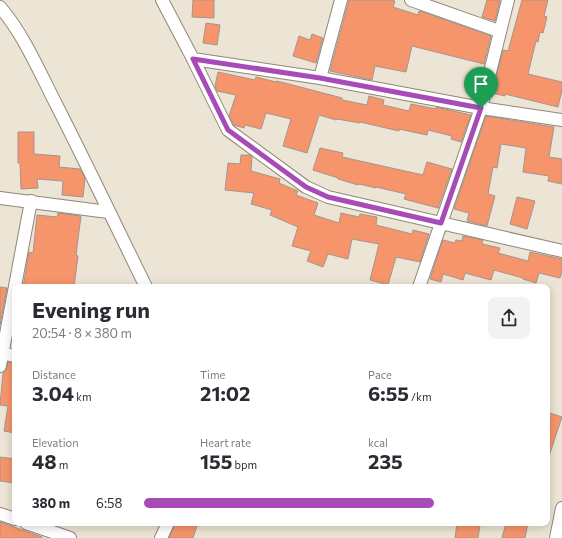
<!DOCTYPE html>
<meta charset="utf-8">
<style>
body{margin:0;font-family:Commissioner,sans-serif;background:#f2f2f3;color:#2b2b33;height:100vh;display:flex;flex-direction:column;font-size:15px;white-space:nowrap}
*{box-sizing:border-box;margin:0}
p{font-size:13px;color:#7c7c81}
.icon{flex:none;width:22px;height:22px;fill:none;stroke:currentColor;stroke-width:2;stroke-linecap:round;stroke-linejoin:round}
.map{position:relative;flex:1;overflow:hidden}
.sheet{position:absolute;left:12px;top:284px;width:538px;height:242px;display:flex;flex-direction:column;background:#fff;border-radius:8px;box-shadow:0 2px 10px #0003}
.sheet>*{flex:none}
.pin{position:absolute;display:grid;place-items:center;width:34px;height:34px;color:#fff;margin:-41px -17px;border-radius:50% 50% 50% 0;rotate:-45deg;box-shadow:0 0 4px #0007}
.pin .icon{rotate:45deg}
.round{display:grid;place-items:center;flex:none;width:42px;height:42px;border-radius:8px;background:#f2f2f3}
.overview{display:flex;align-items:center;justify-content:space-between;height:68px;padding:0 20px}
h1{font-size:22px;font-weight:700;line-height:30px}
.stats{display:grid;grid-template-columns:repeat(3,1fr);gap:6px;height:68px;padding:4px 20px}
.stats div{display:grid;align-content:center}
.stats b{font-size:20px;font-weight:700}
.stats small{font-size:11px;font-weight:400}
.stats p{font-size:11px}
ul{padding:0 20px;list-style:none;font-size:13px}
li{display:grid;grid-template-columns:64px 48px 1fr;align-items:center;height:30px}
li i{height:10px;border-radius:5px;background:#a74cb7}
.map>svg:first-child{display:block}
</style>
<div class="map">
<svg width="562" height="538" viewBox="0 0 562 538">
<rect width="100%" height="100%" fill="#ece4d4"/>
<!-- building -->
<g fill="#f6956c" stroke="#a5948d">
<path d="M193,0h21v18l-22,-1z"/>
<path d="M349,0h40l6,1 -2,6 25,8 1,-4h1l71,25 -7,28 -72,-18 -6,26 -31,-6 -3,14 -42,-9z"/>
<path d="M487,0h13l-5,21 -13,-4z"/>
<path d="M522,0h26l-4,16 3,1 -4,16 -3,-1 -2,10 -2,-1 -8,33 34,8v8l-4,17 -53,-13v2l-13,-3 11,-43 5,1z"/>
<path d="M206,23l14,2 -3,20 -14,-2z"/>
<path d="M312,34l11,4 -7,25 -23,-7 6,-20 11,4z"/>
<path d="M218,72l37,8 1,-3 20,5v-1l9,2 57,15v2l25,5 2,-9 15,4 -1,5 26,6 2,-7 25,5v-2l35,8 -10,27 -10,-3 1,-3 -24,-6 -1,5 -28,-6v2l-39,-9v1l-23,-4 -1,1 -17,-5 -12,38 -24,-7 8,-27 -25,-6 -5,16 -16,-4 -1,3 -10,-3 -5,-9 7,-21 -19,-4 -2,-5z"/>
<path d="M486,116l68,11 -5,30 13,2v25l-14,-3 1,-5 -26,-4 3,-24 -25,-4 -4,24 -4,-1 -5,27 7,2 -8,30 -20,-5 2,-8 -15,-4z"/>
<path d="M18,132h16v22l26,2 -1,11 21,2 5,9 -2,19 -21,-2 1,-14 -26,-2 1,9 -17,1 -1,-26h-2z"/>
<path d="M320,148l23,5 -1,4 81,18 4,-13 25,7 -14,39 -34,-9 2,-5 -30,-7v1l-17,-4 -1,1 -20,-6v-1l-25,-8z"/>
<path d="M241,155h9l2,2 -1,14 29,8 -1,4 19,8 -2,4 22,8 -4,12 25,8 2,-10 18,4 1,-3 17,3 -1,8 36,9 1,-4 16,4 -9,28 -24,-5 -8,28 -18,-5 9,-36 -27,-5 -4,20 -20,-5 -5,13 -16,-6 4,-10 -19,-5 6,-19 -28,-12 2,-5 -21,-6 3,-11 -29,-3 3,-27 12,1z"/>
<path d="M517,197l18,4 -8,28 -17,-5z"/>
<path d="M58,213l23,3 -5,39 2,1 -4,31h-51l6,-35 4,1 4,-38 20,2z"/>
<path d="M463,236l20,4 -1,4 18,4 -2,5 30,8 2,-9 32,7v13l-2,6 -21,-5 -3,10 -13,-4v-1l-29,-8 -3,10 -26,-7 -2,7 -20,-6 -2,8 -11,-3 13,-39 12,3 1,-3 6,1z"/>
<path d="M0,287l7,1 -7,37z"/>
<path d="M8,362l7,1v70l-11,-2 4,-25 -8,-1 3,-32 3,-2z"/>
<path d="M547,412l15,5 -13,39h-2z"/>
<path d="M0,457l15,2v24l-15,-2z"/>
<path d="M0,522l42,15v1h-42z"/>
<path d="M175,523h23l-5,15h-24z"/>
<path d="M457,523l23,2 -2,13h-23z"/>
<path d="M506,523h22l-3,15h-23z"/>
</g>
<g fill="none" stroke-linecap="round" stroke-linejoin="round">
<defs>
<g id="street">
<path d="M162,0l31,59 127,19 161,30 81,12"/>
<path d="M411,0l88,31"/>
<path d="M0,7c24,28 39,64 56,97 31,61 60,122 90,183"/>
<path d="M193,59l35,71 78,57 22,10 234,54"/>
<path d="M320,78l21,-78"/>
<path d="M0,198l108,14"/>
<path d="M419,287l62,-179 27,-108"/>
<path d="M0,353l15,3"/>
<path d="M0,366l31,-165"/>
<path d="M0,514l15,5"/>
<path d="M26,523l44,15"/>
<path d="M161,538l7,-15"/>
<path d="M556,538l6,-30"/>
</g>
</defs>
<!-- street casing -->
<use href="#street" stroke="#8f8779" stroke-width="14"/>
<!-- street -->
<use href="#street" stroke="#fff" stroke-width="12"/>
</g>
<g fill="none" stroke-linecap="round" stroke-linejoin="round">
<defs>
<path id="route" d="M193,59l127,19 161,30 -40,115 -113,-26 -22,-10 -78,-57z"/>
</defs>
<!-- route casing -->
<use href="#route" stroke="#fff" stroke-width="8"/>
<!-- route -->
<use href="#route" stroke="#a74cb7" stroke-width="5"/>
</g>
</svg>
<div class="pin" style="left:481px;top:108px;background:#1e9e55"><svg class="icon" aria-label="arrive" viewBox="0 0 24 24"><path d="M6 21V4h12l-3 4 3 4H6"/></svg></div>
<section class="sheet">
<div class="overview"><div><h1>Evening run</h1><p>20:54 · 8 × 380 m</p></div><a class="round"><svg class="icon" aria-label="share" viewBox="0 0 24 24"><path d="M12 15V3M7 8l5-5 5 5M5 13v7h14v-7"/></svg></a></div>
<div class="stats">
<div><p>Distance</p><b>3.04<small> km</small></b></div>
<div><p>Time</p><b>21:02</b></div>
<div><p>Pace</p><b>6:55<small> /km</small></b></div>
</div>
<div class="stats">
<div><p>Elevation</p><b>48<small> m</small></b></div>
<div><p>Heart rate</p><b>155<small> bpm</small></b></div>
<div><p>kcal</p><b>235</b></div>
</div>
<ul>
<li><b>380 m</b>6:58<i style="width:75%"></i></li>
</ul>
</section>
</div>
